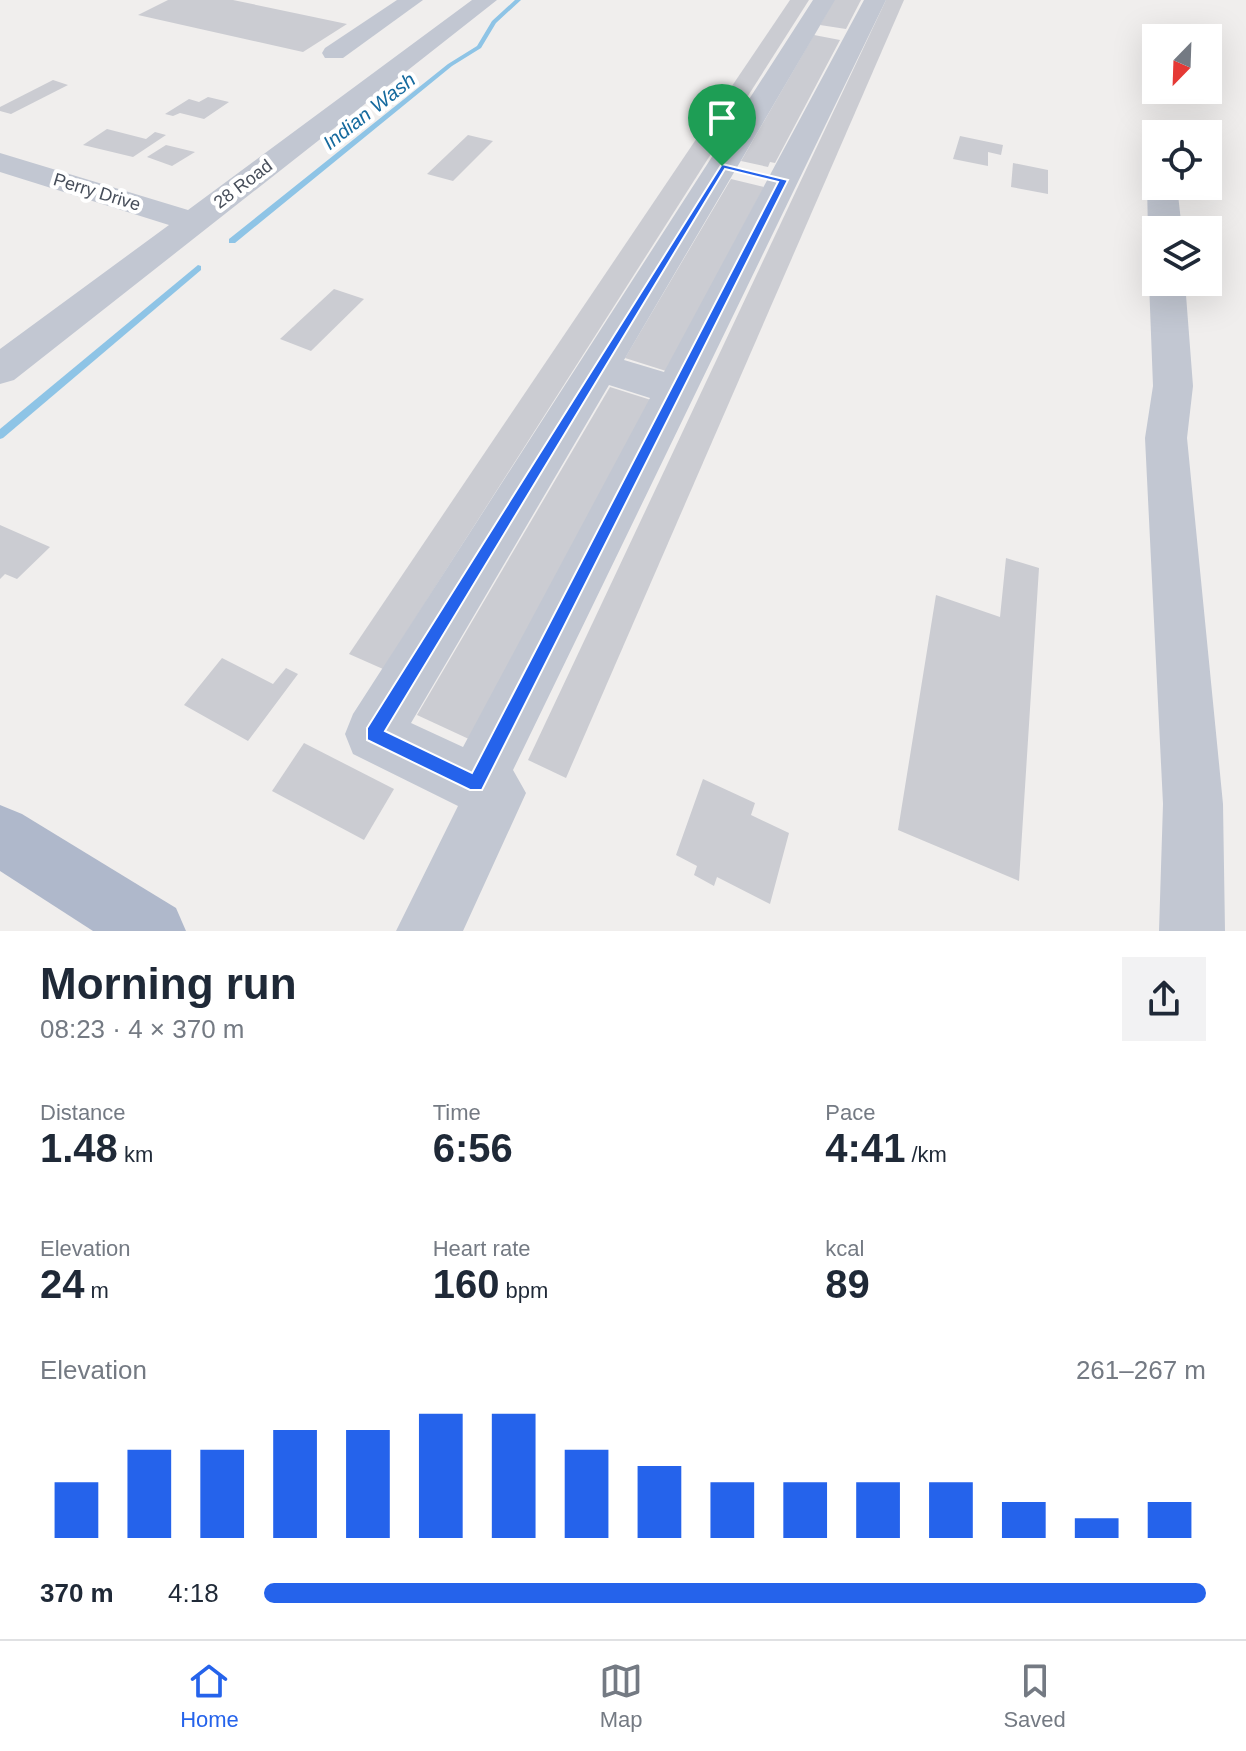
<!DOCTYPE html>
<meta charset="utf-8">
<style>
body{margin:0;font-family:Helvetica,sans-serif;background:#f2f2f3;color:#1f2937;height:100vh;display:flex;flex-direction:column;font-size:30px;white-space:nowrap}
*{box-sizing:border-box;margin:0}
p{font-size:26px;color:#747a83}
.icon{flex:none;width:44px;height:44px;fill:none;stroke:currentColor;stroke-width:2;stroke-linecap:round;stroke-linejoin:round}
.map{position:relative;height:931px;overflow:hidden}
.drawer{display:flex;flex-direction:column;background:#fff;flex:1}
.drawer>*{flex:none}
.needle{width:52px;rotate:203deg}
.buttons{position:absolute;left:1142px;top:24px;display:grid;gap:16px}
.buttons a{display:grid;place-items:center;width:80px;height:80px;border-radius:0px;background:#fff;box-shadow:0 8px 32px #0002;font-size:40px}
.pin{position:absolute;display:grid;place-items:center;width:68px;height:68px;color:#fff;margin:-82px -34px;border-radius:50% 50% 50% 0;rotate:-45deg;box-shadow:0 0 8px #0007}
.pin .icon{rotate:45deg}
.round{display:grid;place-items:center;flex:none;width:84px;height:84px;border-radius:0px;background:#f2f2f3}
.head{display:flex;align-items:center;justify-content:space-between;height:136px;padding:0 40px}
h1{font-size:44px;font-weight:700;line-height:60px}
.metrics{display:grid;grid-template-columns:repeat(3,1fr);gap:12px;height:136px;padding:8px 40px}
.metrics div{display:grid;align-content:center}
.metrics b{font-size:40px;font-weight:700}
.metrics small{font-size:22px;font-weight:400}
.metrics p{font-size:22px}
.chart{height:224px;padding:16px 40px}
.chart p{display:flex;justify-content:space-between}
.chart svg{width:100%;height:144px;margin-top:8px;stroke:#2563eb;stroke-width:6}
ul{padding:0 40px;list-style:none;font-size:26px}
li{display:grid;grid-template-columns:128px 96px 1fr;align-items:center;height:60px}
li i{height:20px;border-radius:10px;background:#2563eb}
.menu{display:flex;justify-content:space-around;align-items:center;height:112px;border-top:2px solid #e0e1e3;background:#fff;font-size:22px;color:#747a83}
.menu a{display:grid;justify-items:center;gap:4px}
.menu .selected{color:#2563eb}
.map>svg:first-child{display:block}
</style>
<div class="map">
<svg width="1246" height="931" viewBox="0 0 1246 931">
<rect width="100%" height="100%" fill="#f0eeed"/>
<g fill="none" stroke-linecap="round" stroke-linejoin="round">
<!-- stream -->
<g fill="#8ec4e6" fill-rule="evenodd">
<path d="M515,0h6l-25,23 -15,25 -29,18 -217,177h-6v-4l219,-175 29,-18 15,-25z"/>
<path d="M198,265l3,1v4l-198,168 -3,1v-10z"/>
</g>
</g>
<!-- building -->
<g fill="#cbccd2">
<path d="M168,0h65l114,24 -44,28 -165,-37z"/>
<path d="M790,0h19l-426,669 -34,-15z"/>
<path d="M834,0h27l-15,29 -26,-4z"/>
<path d="M886,0h18l-338,778 -38,-18z"/>
<path d="M814,35l26,5 -65,123 -5,-1 -2,5 -27,-6z"/>
<path d="M53,80l15,5 -57,29 -11,-3v-4z"/>
<path d="M208,97l21,5 -25,17 -24,-6 -7,3 -8,-2 24,-15 10,3z"/>
<path d="M107,129l39,10 9,-7 11,3 -33,22 -50,-12z"/>
<path d="M468,135l25,6 -40,40 -26,-7z"/>
<path d="M960,136l43,9 -2,10 -13,-3v14l-35,-7z"/>
<path d="M166,145l29,7 -23,14 -25,-9z"/>
<path d="M1013,163l35,7v24l-37,-7z"/>
<path d="M731,179l33,8 -98,184 -41,-13z"/>
<path d="M334,289l30,10 -53,52 -31,-12z"/>
<path d="M610,387l41,13 -180,340 -54,-25z"/>
<path d="M0,525l50,22 -33,32 -12,-5 -5,5z"/>
<path d="M1006,558l33,10 -20,313 -121,-51 38,-235 64,22z"/>
<path d="M222,658l51,26 13,-16 12,6 -50,67 -64,-36z"/>
<path d="M304,743l90,46 -30,51 -92,-49z"/>
<path d="M703,779l52,24 -4,12 38,18 -19,71 -53,-27 -3,9 -20,-11 3,-9 -21,-11z"/>
</g>
<g fill="none" stroke-linecap="round" stroke-linejoin="round">
<!-- minor -->
<g fill="#c2c7d2" fill-rule="evenodd">
<path d="M397,0h26l-80,58h-18l-3,-5 3,-5z"/>
<path d="M472,0h25l-483,380 -14,4v-35l169,-124 -169,-53v-19l188,57z"/>
<path d="M813,0h22l-211,360 40,12 200,-372h22l-373,770 13,23 -63,138h-67l62,-125 -105,-52 -8,-20 8,-20zM609,385l41,13 -187,349 -52,-24z"/>
<path d="M1156,178v8h21l5,44h-26v8l-8,-8 -1,-44z"/>
<path d="M1156,273v9h29l8,104 -6,52 36,366 2,127h-66l4,-127 -18,-366 8,-52 -4,-104z"/>
</g>
<!-- major -->
<path fill="#afb8cb" fill-rule="evenodd" d="M0,805l22,9 154,94 10,23h-93l-93,-60z"/>
</g>
<!-- route -->
<path fill="#2563eb" stroke="#fff" stroke-width="2" fill-rule="evenodd" d="M722,164l66,16 -306,610h-12l-103,-50v-12zM725,169l53,13 -306,591 -87,-42z"/>
<g text-anchor="middle" dominant-baseline="central" stroke-width="8" stroke-linejoin="round" paint-order="stroke">
<!-- far-street labels -->
<g font-size="18" fill="#474e5a" stroke="#fff">
<text transform="translate(243 184) rotate(-37)">28 Road</text>
<text transform="translate(97 192) rotate(17)">Perry Drive</text>
</g>
<!-- far-water labels -->
<g font-size="20" font-style="italic" fill="#156a9e" stroke="#fff">
<text transform="translate(369 111) rotate(-38)">Indian Wash</text>
</g>
</g>
</svg>
<div class="buttons">
<a><svg class="needle" viewBox="-14 -14 28 28"><path d="M0-13l5 13h-10z" fill="#e53935"/><path d="M0 13l5-13h-10z" fill="#747a83"/></svg></a>
<a><svg class="icon" aria-label="locate" viewBox="0 0 24 24"><circle cx="12" cy="12" r="6"/><path d="M12 2v4M12 18v4M2 12h4M18 12h4"/></svg></a>
<a><svg class="icon" aria-label="layers" viewBox="0 0 24 24"><path d="M12 4l9 5-9 5-9-5zM3 14l9 5 9-5"/></svg></a>
</div>
<div class="pin" style="left:722px;top:166px;background:#1e9e55"><svg class="icon" aria-label="arrive" viewBox="0 0 24 24"><path d="M6 21V4h12l-3 4 3 4H6"/></svg></div>
</div>
<section class="drawer">
<div class="head"><div><h1>Morning run</h1><p>08:23 · 4 × 370 m</p></div><a class="round"><svg class="icon" aria-label="share" viewBox="0 0 24 24"><path d="M12 15V3M7 8l5-5 5 5M5 13v7h14v-7"/></svg></a></div>
<div class="metrics">
<div><p>Distance</p><b>1.48<small> km</small></b></div>
<div><p>Time</p><b>6:56</b></div>
<div><p>Pace</p><b>4:41<small> /km</small></b></div>
</div>
<div class="metrics">
<div><p>Elevation</p><b>24<small> m</small></b></div>
<div><p>Heart rate</p><b>160<small> bpm</small></b></div>
<div><p>kcal</p><b>89</b></div>
</div>
<div class="chart"><p><span>Elevation</span>261–267 m</p>
<svg viewBox="0 0 160 44" preserveAspectRatio="none"><path d="M5 44V27M15 44V17M25 44V17M35 44V11M45 44V11M55 44V6M65 44V6M75 44V17M85 44V22M95 44V27M105 44V27M115 44V27M125 44V27M135 44V33M145 44V38M155 44V33"/></svg>
</div>
<ul>
<li><b>370 m</b>4:18<i style="width:100%"></i></li>
</ul>
</section>
<nav class="menu">
<a class="selected"><svg class="icon" aria-label="home" viewBox="0 0 24 24"><path d="M3 11l9-7 9 7M6 9v11h12V9"/></svg>Home</a>
<a><svg class="icon" aria-label="map" viewBox="0 0 24 24"><path d="M3 6l6-2 6 2 6-2v14l-6 2-6-2-6 2zM9 4v14M15 6v14"/></svg>Map</a>
<a><svg class="icon" aria-label="saved" viewBox="0 0 24 24"><path d="M7 4h10v16l-5-4-5 4z"/></svg>Saved</a>
</nav>
